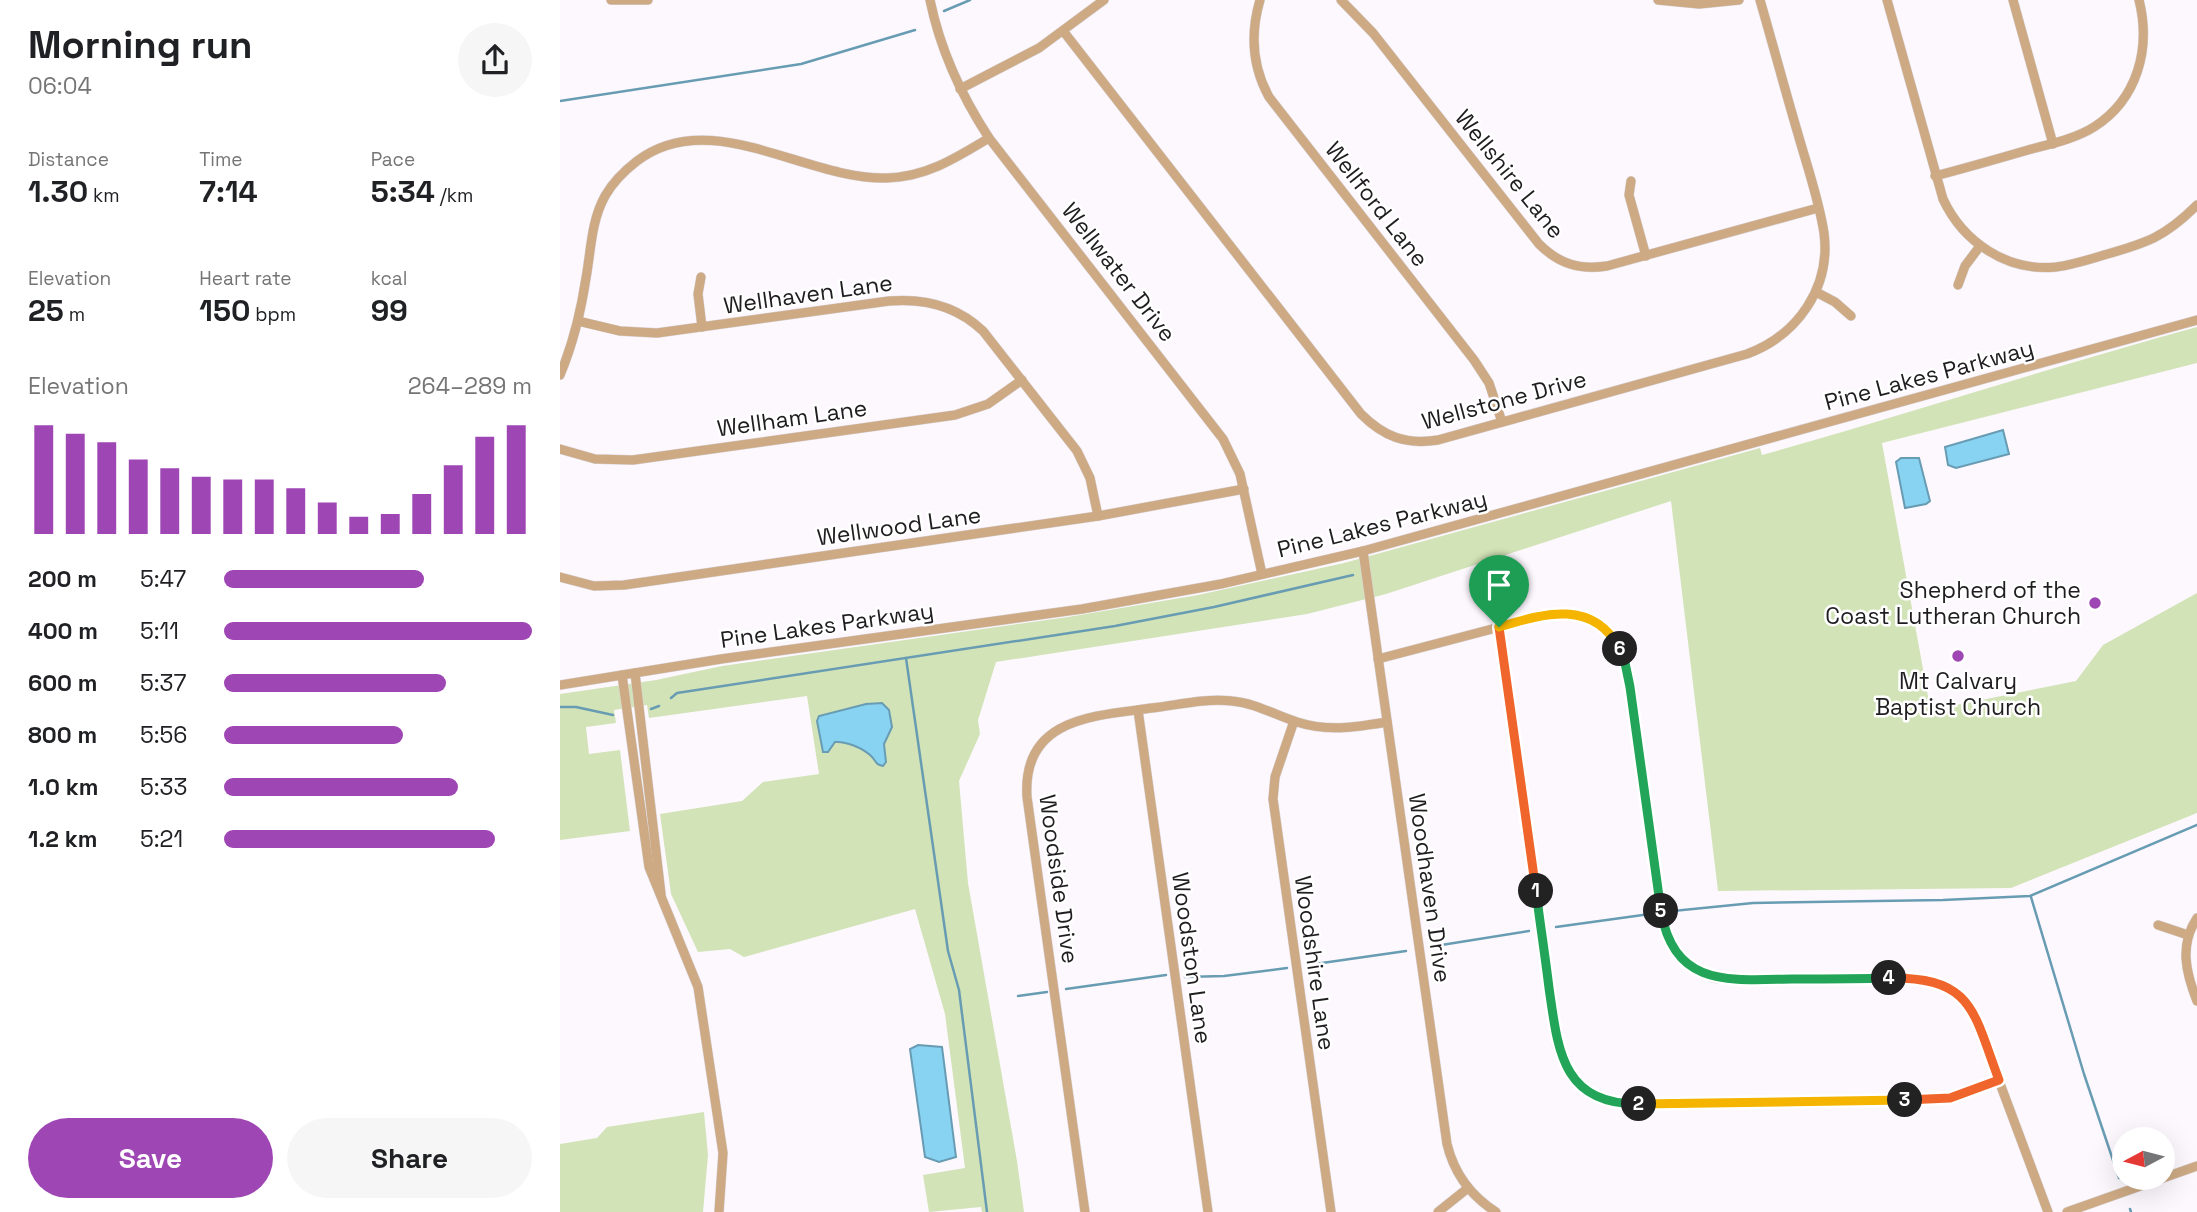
<!DOCTYPE html>
<meta charset="utf-8">
<style>
body{margin:0;font-family:"Space Grotesk",sans-serif;background:#f6f6f6;color:#202124;height:100vh;display:flex;flex-direction:column;font-size:26px;white-space:nowrap}
*{box-sizing:border-box;margin:0}
p{font-size:23px;color:#757577}
.icon{flex:none;width:38px;height:38px;fill:none;stroke:currentColor;stroke-width:2;stroke-linecap:round;stroke-linejoin:round}
.map{position:relative;flex:1;overflow:hidden}
.sheet{display:flex;flex-direction:column;background:#fff;width:560px}
.sheet>*{flex:none}
.needle{width:46px;rotate:263deg}
.controls{position:absolute;left:1552px;top:1127px;display:grid;gap:14px}
.controls a{display:grid;place-items:center;width:63px;height:63px;border-radius:50%;background:#fff;box-shadow:0 7px 28px #0002;font-size:35px}
.pin{position:absolute;display:grid;place-items:center;width:60px;height:60px;color:#fff;margin:-72px -30px;border-radius:50% 50% 50% 0;rotate:-45deg;box-shadow:0 0 7px #0007}
.pin .icon{rotate:45deg}
.km{position:absolute;width:35px;height:35px;margin:-18px;border-radius:50%;background:#222;color:#fff;font-size:19px;line-height:35px;text-align:center}
.round{display:grid;place-items:center;flex:none;width:74px;height:74px;border-radius:37px;background:#f6f6f6}
.overview{display:flex;align-items:center;justify-content:space-between;height:119px;padding:0 28px}
h1{font-size:38px;font-weight:800;line-height:52px}
.metrics{display:grid;grid-template-columns:repeat(3,1fr);gap:10px;height:119px;padding:7px 28px}
.metrics div{display:grid;align-content:center}
.metrics b{font-size:30px;font-weight:800}
.metrics small{font-size:19px;font-weight:400}
.metrics p{font-size:19px}
.chart{height:196px;padding:14px 28px}
.chart p{display:flex;justify-content:space-between}
.chart svg{width:100%;height:126px;margin-top:7px;stroke:#9e47b4;stroke-width:6}
.button{display:flex;gap:14px;margin-top:auto;padding:14px 28px}
.button a{flex:1;height:80px;border-radius:42px;background:#9e47b4;color:#fff;font-size:28px;font-weight:800;line-height:80px;text-align:center}
.button a+a{background:#f6f6f6;color:#202124}
ul{padding:0 28px;list-style:none;font-size:23px}
li{display:grid;grid-template-columns:112px 84px 1fr;align-items:center;height:52px}
li i{height:18px;border-radius:9px;background:#9e47b4}
main{display:flex;flex:1;min-height:0}
.map>svg:first-child{display:block}
</style>
<main>
<section class="sheet">
<div class="overview"><div><h1>Morning run</h1><p>06:04</p></div><a class="round"><svg class="icon" aria-label="share" viewBox="0 0 24 24"><path d="M12 15V3M7 8l5-5 5 5M5 13v7h14v-7"/></svg></a></div>
<div class="metrics">
<div><p>Distance</p><b>1.30<small> km</small></b></div>
<div><p>Time</p><b>7:14</b></div>
<div><p>Pace</p><b>5:34<small> /km</small></b></div>
</div>
<div class="metrics">
<div><p>Elevation</p><b>25<small> m</small></b></div>
<div><p>Heart rate</p><b>150<small> bpm</small></b></div>
<div><p>kcal</p><b>99</b></div>
</div>
<div class="chart"><p><span>Elevation</span>264–289 m</p>
<svg viewBox="0 0 160 44" preserveAspectRatio="none"><path d="M5 44V6M15 44V9M25 44V12M35 44V18M45 44V21M55 44V24M65 44V25M75 44V25M85 44V28M95 44V33M105 44V38M115 44V37M125 44V30M135 44V20M145 44V10M155 44V6"/></svg>
</div>
<ul>
<li><b>200 m</b>5:47<i style="width:65%"></i></li>
<li><b>400 m</b>5:11<i style="width:100%"></i></li>
<li><b>600 m</b>5:37<i style="width:72%"></i></li>
<li><b>800 m</b>5:56<i style="width:58%"></i></li>
<li><b>1.0 km</b>5:33<i style="width:76%"></i></li>
<li><b>1.2 km</b>5:21<i style="width:88%"></i></li>
</ul>
<div class="button"><a>Save</a><a>Share</a></div>
</section>
<div class="map">
<svg width="1637" height="1212" viewBox="0 0 1637 1212">
<rect width="100%" height="100%" fill="#fdf8fe"/>
<!-- green -->
<g fill="#d2e3b7">
<path d="M1637,327v36l-315,80 47,259 7,7 140,-28 27,-36 94,-52v220l-186,75 -293,3 -47,-390 -285,93 -79,20 -311,48 -18,58 2,14 -21,47 9,102 49,278 7,51h-42l-1,-5 -52,5 -6,-37 42,-7 -20,-154 -30,-105 -171,48 -14,-8 -32,3 -27,-58 -11,-80 82,-13 21,-19 56,-8 -12,-78 -158,22 -2,-13 -33,5 2,13 -30,4 3,27 31,-4 10,81 -70,9v-146l96,-14 66,-14 346,-49 130,-22 146,-32 416,-115 2,7c146,-41 289,-88 435,-128z"/>
<path d="M144,1112l4,43 -5,57h-143v-68l37,-6 10,-11z"/>
</g>
<!-- water -->
<g fill="#88d2f2" stroke="#689cb3" stroke-width="2">
<path d="M1443,430l6,24 -53,14 -8,-3 -3,-18z"/>
<path d="M1341,458h18l11,43 -4,3 -21,4 -9,-46z"/>
<path d="M322,703l7,7 3,17 -8,17 2,18 -3,4c-9,-2 -6,-5 -13,-11 -8,-7 -24,-14 -35,-13l-7,10h-5l-6,-31 2,-5 47,-12z"/>
<path d="M358,1045l24,2 14,110 -17,5 -14,-5 -15,-108z"/>
</g>
<g fill="none" stroke-linecap="round" stroke-linejoin="round">
<!-- stream -->
<g stroke="#689cb3" stroke-width="2.5">
<path d="M384,11l26,-11"/>
<path d="M0,101l241,-37 114,-34"/>
<path d="M346,658l42,293 11,39 28,222"/>
<path d="M111,698l6,-5 438,-67 99,-19 139,-32"/>
<path d="M0,707h16l37,8"/>
<path d="M91,709l8,-3"/>
<path d="M1471,897l53,177 35,104"/>
<path d="M1113,911l80,-8 190,-3 87,-4 167,-71"/>
<path d="M996,927l94,-13"/>
<path d="M869,947l100,-16"/>
<path d="M748,965l98,-14"/>
<path d="M625,977l39,-1 63,-8"/>
<path d="M506,989l100,-14"/>
<path d="M458,996l29,-4"/>
<path d="M1570,1209l1,3"/>
</g>
<defs>
<g id="minor">
<path d="M51,0h37"/>
<path d="M370,0c10,49 31,95 59,138l234,301 17,35 22,100"/>
<path d="M700,0c-10,34 -8,66 9,97l205,263 15,23 13,39"/>
<path d="M781,0l32,33 166,211c20,20 40,26 68,22l211,-58"/>
<path d="M1098,0l41,4 40,-4"/>
<path d="M1327,0l56,199c20,43 64,73 113,68 16,-2 32,-7 48,-12 43,-12 61,-18 93,-50"/>
<path d="M1453,0l40,144"/>
<path d="M504,32l297,382c23,23 45,31 77,26l309,-86c51,-19 84,-67 77,-121 -5,-33 -17,-67 -26,-99 -13,-44 -25,-89 -38,-134"/>
<path d="M400,89l79,-41 65,-48"/>
<path d="M1375,176c31,-8 62,-17 93,-26 22,-6 47,-11 66,-23 44,-28 57,-79 45,-127"/>
<path d="M1071,181l-2,14 17,61"/>
<path d="M141,277l-3,17 4,33"/>
<path d="M1398,285l7,-19 15,-20"/>
<path d="M1256,292l19,10 16,14"/>
<path d="M18,321l42,10 37,2 232,-32c35,-3 68,5 94,30l94,120 13,27 8,38"/>
<path d="M0,375c13,-31 21,-64 26,-97 5,-27 5,-57 19,-82 8,-14 19,-25 32,-35 74,-56 168,19 250,17 39,-1 69,-20 102,-40"/>
<path d="M0,449l35,10 38,1 322,-45 33,-11 34,-24"/>
<path d="M803,551l84,593c7,29 24,52 49,68"/>
<path d="M0,577l34,9 30,-1 474,-69 146,-27"/>
<path d="M939,627l58,418c10,38 38,58 77,59l304,-5 21,-3 40,-16"/>
<path d="M818,659l175,-46c36,0 64,19 74,54l36,252c6,30 24,53 55,60l201,-1c28,5 47,18 58,44l71,190"/>
<path d="M75,673l26,221"/>
<path d="M62,675l27,192 49,120 25,166 -4,59"/>
<path d="M0,685l161,-26 361,-50 139,-25 142,-33 834,-231"/>
<path d="M578,710l70,502"/>
<path d="M734,721l-19,56 -2,22 58,413"/>
<path d="M1637,918c-18,27 -11,55 0,83"/>
<path d="M1598,925l30,10"/>
<path d="M525,1212l-58,-415c-5,-79 66,-81 125,-89 26,-3 53,-10 80,-7 23,2 43,14 65,21 31,10 59,5 90,0"/>
<path d="M878,1212l30,-24"/>
<path d="M1507,1212l130,-46"/>
</g>
</defs>
<!-- minor casing -->
<use href="#minor" stroke="#d9d5da" stroke-width="10"/>
<!-- minor -->
<use href="#minor" stroke="#cdaa84" stroke-width="9"/>
</g>
<g fill="none" stroke-linecap="round" stroke-linejoin="round">
<defs>
<path id="split-1" d="M939,627l37,264"/>
<path id="split-2" d="M976,891c4,32 9,64 13,97 9,61 12,116 90,116"/>
<path id="split-3" d="M1079,1104l266,-4"/>
<path id="split-4" d="M1329,978c85,-1 84,34 110,102l-49,18 -45,2"/>
<path id="split-5" d="M1101,911c13,77 69,69 131,68 32,0 65,0 97,-1"/>
<path id="split-6" d="M1060,649l4,9 6,29 31,224"/>
<path id="split-7" d="M939,627c44,-13 93,-29 121,22"/>
</defs>
<!-- split-1 casing -->
<use href="#split-1" stroke="#fff" stroke-width="14"/>
<!-- split-2 casing -->
<use href="#split-2" stroke="#fff" stroke-width="14"/>
<!-- split-3 casing -->
<use href="#split-3" stroke="#fff" stroke-width="14"/>
<!-- split-4 casing -->
<use href="#split-4" stroke="#fff" stroke-width="14"/>
<!-- split-5 casing -->
<use href="#split-5" stroke="#fff" stroke-width="14"/>
<!-- split-6 casing -->
<use href="#split-6" stroke="#fff" stroke-width="14"/>
<!-- split-7 casing -->
<use href="#split-7" stroke="#fff" stroke-width="14"/>
<!-- split-1 -->
<use href="#split-1" stroke="#f0652b" stroke-width="9"/>
<!-- split-2 -->
<use href="#split-2" stroke="#22a559" stroke-width="9"/>
<!-- split-3 -->
<use href="#split-3" stroke="#f5b400" stroke-width="9"/>
<!-- split-4 -->
<use href="#split-4" stroke="#f0652b" stroke-width="9"/>
<!-- split-5 -->
<use href="#split-5" stroke="#22a559" stroke-width="9"/>
<!-- split-6 -->
<use href="#split-6" stroke="#22a559" stroke-width="9"/>
<!-- split-7 -->
<use href="#split-7" stroke="#f5b400" stroke-width="9"/>
</g>
<!-- markers -->
<g fill="#9e47b4" stroke="#fff" stroke-width="2.5">
<circle cx="1535" cy="603" r="7"/>
<circle cx="1398" cy="656" r="7"/>
</g>
<g text-anchor="middle" dominant-baseline="central" stroke-width="5" stroke-linejoin="round" paint-order="stroke">
<!-- street labels -->
<g font-size="23" fill="#1f1d1f" stroke="#fff">
<text transform="translate(950 174) rotate(51)">Wellshire Lane</text>
<text transform="translate(817 204) rotate(52)">Wellford Lane</text>
<text transform="translate(559 272) rotate(52)">Wellwater Drive</text>
<text transform="translate(248 294) rotate(-8)">Wellhaven Lane</text>
<text transform="translate(1369 375) rotate(-15)">Pine Lakes Parkway</text>
<text transform="translate(944 400) rotate(-15)">Wellstone Drive</text>
<text transform="translate(232 418) rotate(-8)">Wellham Lane</text>
<text transform="translate(822 524) rotate(-14)">Pine Lakes Parkway</text>
<text transform="translate(339 526) rotate(-8)">Wellwood Lane</text>
<text transform="translate(267 625) rotate(-8)">Pine Lakes Parkway</text>
<text transform="translate(499 879) rotate(82)">Woodside Drive</text>
<text transform="translate(870 888) rotate(82)">Woodhaven Drive</text>
<text transform="translate(632 958) rotate(82)">Woodston Lane</text>
<text transform="translate(755 963) rotate(82)">Woodshire Lane</text>
</g>
<!-- poi labels -->
<g font-size="23" fill="#1f1d1f" stroke="#fff" text-anchor="end">
<text x="1521" y="590">Shepherd of the<tspan x="1521" dy="26">Coast Lutheran Church</tspan></text>
<text x="1398" y="681" text-anchor="middle">Mt Calvary<tspan x="1398" dy="26">Baptist Church</tspan></text>
</g>
</g>
</svg>
<div class="controls">
<a><svg class="needle" viewBox="-14 -14 28 28"><path d="M0-13l5 13h-10z" fill="#e53935"/><path d="M0 13l5-13h-10z" fill="#757577"/></svg></a>
</div>
<div class="pin" style="left:939px;top:627px;background:#1e9e55"><svg class="icon" aria-label="arrive" viewBox="0 0 24 24"><path d="M6 21V4h12l-3 4 3 4H6"/></svg></div>
<b class="km" style="left:976px;top:891px">1</b>
<b class="km" style="left:1079px;top:1104px">2</b>
<b class="km" style="left:1345px;top:1100px">3</b>
<b class="km" style="left:1329px;top:978px">4</b>
<b class="km" style="left:1101px;top:911px">5</b>
<b class="km" style="left:1060px;top:649px">6</b>
</div>
</main>
